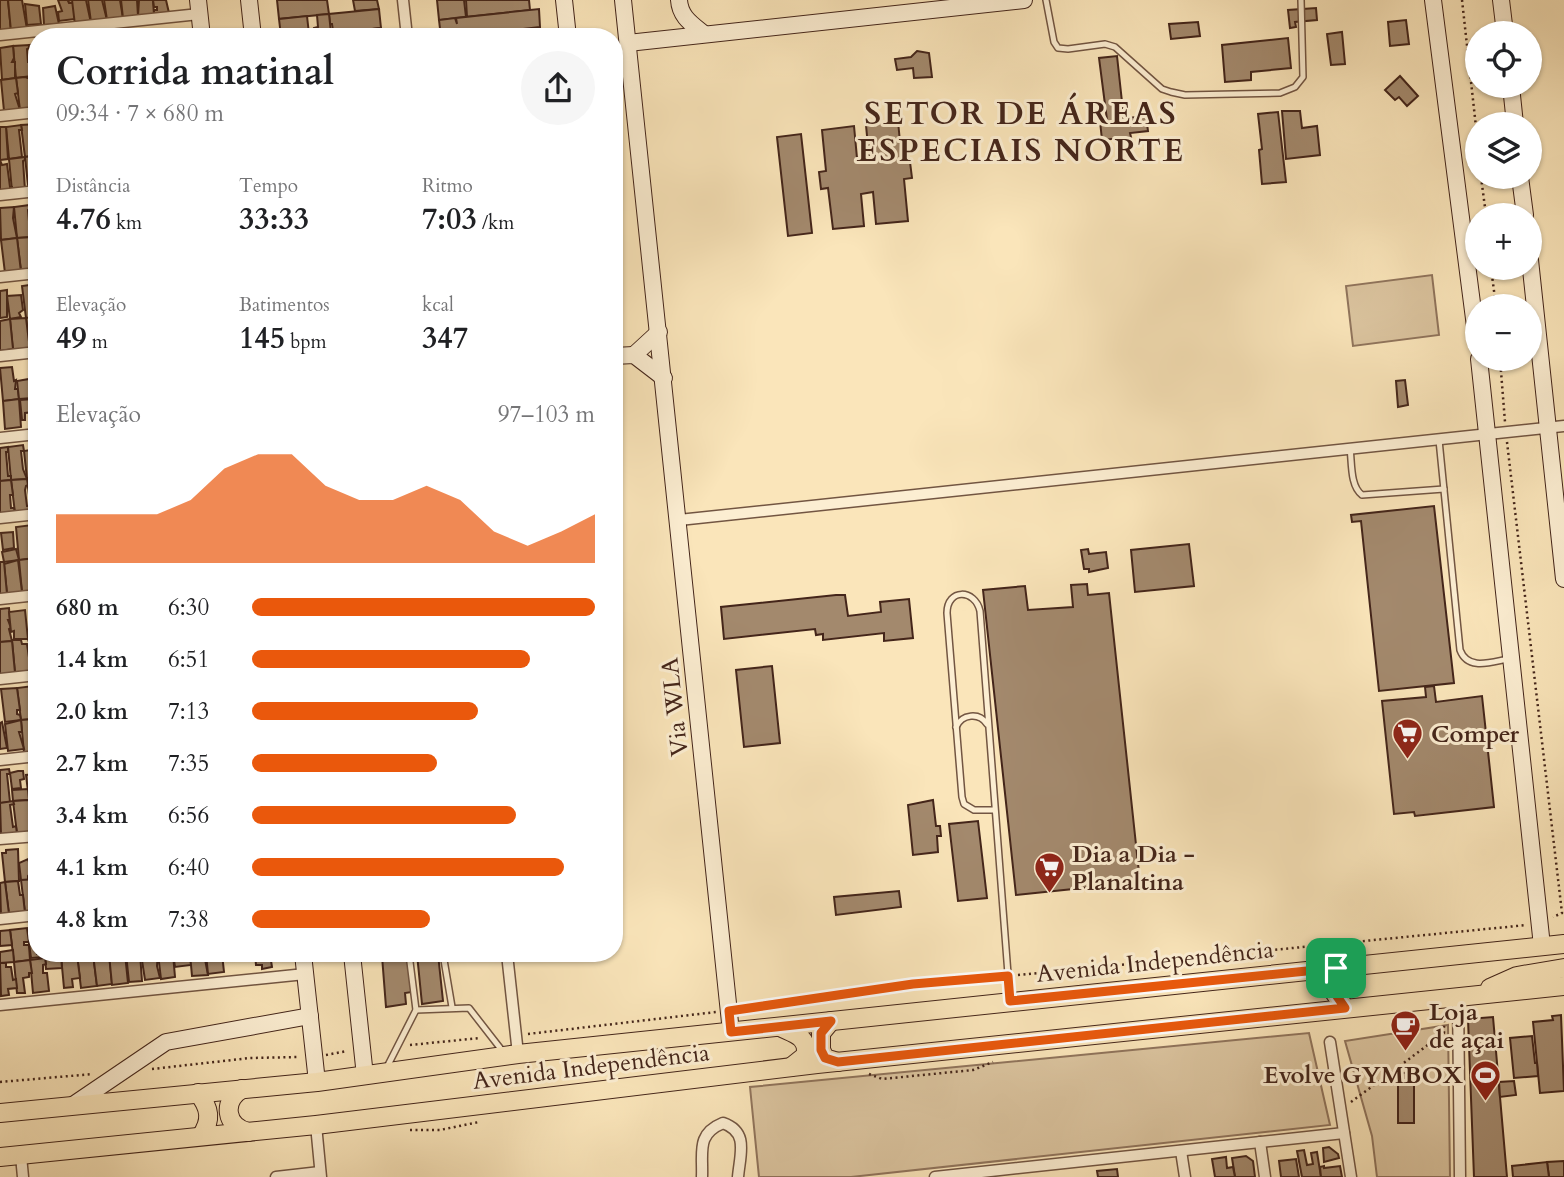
<!DOCTYPE html>
<html lang="pt">
<meta charset="utf-8">
<style>
body{margin:0;font-family:Cardo,serif;background:#f6f6f6;color:#202124;height:100vh;display:flex;flex-direction:column;font-size:26px;white-space:nowrap}
*{box-sizing:border-box;margin:0}
p{font-size:23px;color:#757577}
.icon{flex:none;width:38px;height:38px;fill:none;stroke:currentColor;stroke-width:2;stroke-linecap:round;stroke-linejoin:round}
.map{position:relative;flex:1;overflow:hidden}
.drawer{position:absolute;left:28px;top:28px;width:595px;height:934px;display:flex;flex-direction:column;background:#fff;border-radius:28px;box-shadow:0 2px 5px #0004}
.drawer>*{flex:none}
.buttons{position:absolute;left:1465px;top:21px;display:grid;gap:14px}
.buttons a{display:grid;place-items:center;width:77px;height:77px;border-radius:50%;background:#fff;box-shadow:0 2px 5px #0004;font-size:35px}
.pin{position:absolute;display:grid;place-items:center;width:60px;height:60px;color:#fff;margin:-30px;border-radius:14px;box-shadow:0 4px 10px #0006}
.round{display:grid;place-items:center;flex:none;width:74px;height:74px;border-radius:37px;background:#f6f6f6}
.head{display:flex;align-items:center;justify-content:space-between;height:119px;padding:0 28px}
h1{font-size:38px;font-weight:700;line-height:52px}
.figures{display:grid;grid-template-columns:repeat(3,1fr);gap:10px;height:119px;padding:7px 28px}
.figures div{display:grid;align-content:center}
.figures b{font-size:30px;font-weight:700}
.figures small{font-size:19px;font-weight:400}
.figures p{font-size:19px}
.chart{height:196px;padding:14px 28px}
.chart p{display:flex;justify-content:space-between}
.chart svg{width:100%;height:126px;margin-top:7px;fill:#ea580c;opacity:.7}
ul{padding:0 28px;list-style:none;font-size:23px}
li{display:grid;grid-template-columns:112px 84px 1fr;align-items:center;height:52px}
li i{height:18px;border-radius:9px;background:#ea580c}
.map>svg:first-child{display:block}
</style>
<div class="map">
<svg width="1564" height="1177" viewBox="0 0 1564 1177">
<rect width="100%" height="100%" fill="#fae5ba"/>
<filter id="stains"><feTurbulence type="fractalNoise" baseFrequency=".00286" numOctaves="4"/><feColorMatrix values="0 0 0 0 .2 0 0 0 0 .09 0 0 0 0 .02 0 0 0 .5 -.17"/></filter>
<radialGradient id="worn" r=".72"><stop offset=".6" stop-color="#630" stop-opacity="0"/><stop offset="1" stop-color="#630" stop-opacity=".3"/></radialGradient>
<!-- green -->
<g fill="#dbc49f" stroke="#90745c" stroke-width="2">
<path d="M1432,275l7,60 -86,11 -7,-60z"/>
<path d="M1448,1025l2,152h-73l-5,-41 -27,-95z"/>
<path d="M1309,1033l21,92 -479,52h-92l-9,-90z"/>
</g>
<!-- building -->
<g fill="#a3896d" stroke="#44251a" stroke-width="2">
<path d="M0,0h8l3,31 -11,1z"/>
<path d="M8,0h14l5,29 -16,2z"/>
<path d="M58,0h14l-4,1 1,2h4l2,16 -16,2 -1,-9 4,-1z"/>
<path d="M72,0h14l5,23 -16,2z"/>
<path d="M88,0h14l5,20 -16,2z"/>
<path d="M104,0h16l3,18 -16,2z"/>
<path d="M121,0h16l1,16 -15,2z"/>
<path d="M139,0h14l1,15 -16,1z"/>
<path d="M153,0h13l3,13 -15,2v-5h3v-3h-3z"/>
<path d="M277,0h50l2,14 -50,5z"/>
<path d="M353,0h24l2,9 -24,2z"/>
<path d="M437,0h27l2,17 -27,3z"/>
<path d="M466,0h63l1,10 -63,7z"/>
<path d="M25,4l14,2 2,18 -14,1z"/>
<path d="M55,6l4,18 -15,1 -1,-17z"/>
<path d="M1316,8l1,12 -22,2 1,5 -6,1 -2,-18z"/>
<path d="M379,9l2,19 -42,5v-3l-6,1 -1,-7h-2l-1,-10z"/>
<path d="M539,9l1,18 -35,4 1,6h-65l-2,-17 16,-2 2,6 -1,-6z"/>
<path d="M329,14l2,19 -16,2 -1,-7 4,-1 -1,-12z"/>
<path d="M307,16l2,18 -28,2 -2,-17z"/>
<path d="M1406,20l3,24 -19,2 -2,-24z"/>
<path d="M1198,22l2,14 -29,3 -2,-15z"/>
<path d="M381,28v9h-50v-3z"/>
<path d="M1342,32l3,32 -14,1 -4,-31z"/>
<path d="M1288,38l3,30 -40,4v8l-26,2 -3,-37z"/>
<path d="M36,44l1,32h-1l-1,-5 -3,1 -3,-27z"/>
<path d="M29,45v3l-2,1 1,13h3l1,14 -16,2 -3,-32z"/>
<path d="M13,46l1,12 -2,4h3v16l-13,2 -2,-32z"/>
<path d="M917,51l12,2 3,24 -18,1 -1,-10 -16,2 -2,-11 16,-2z"/>
<path d="M1117,56l6,55h5v7l18,-2 2,15 -18,2 1,4 -29,3 -2,-19 7,-1 -8,-62z"/>
<path d="M1400,76l18,20 -11,10 -8,-9 -4,3 -10,-10z"/>
<path d="M25,77l6,2 2,25h2l1,4 -16,2 -4,-32z"/>
<path d="M16,78l2,15 -3,1 5,16 -16,1 -3,-31z"/>
<path d="M1282,111h18l2,17 15,-2 3,29 -34,4z"/>
<path d="M1278,112l8,70 -24,2 -3,-34 3,-1 -4,-35z"/>
<path d="M898,121l4,42 8,-1 2,16 -8,1 4,42 -32,3 -3,-32 -12,2 3,32 -31,3 -5,-41 -7,1 -2,-17 7,-1 -4,-41 32,-4 3,32 12,-1 -3,-32z"/>
<path d="M37,124l-2,4 2,27 -12,2 -4,-32z"/>
<path d="M21,125l1,5h-3l3,27 -13,2 -3,-32z"/>
<path d="M0,127h6l2,32 -8,1z"/>
<path d="M801,134l11,99 -24,3 -11,-99z"/>
<path d="M32,156l1,10h4v18l-9,1 -3,-28z"/>
<path d="M25,157v3l-2,1 2,29 -13,1 -3,-32z"/>
<path d="M0,160l2,5 5,-1 3,23h2v4l-12,1z"/>
<path d="M36,204l1,32h-3l-4,-31z"/>
<path d="M30,205v4l-2,1 2,23 3,-1v5l-16,1 -3,-31z"/>
<path d="M14,207l-1,11 4,20 -16,2 -1,-32z"/>
<path d="M32,237l5,32 -16,1 -4,-32z"/>
<path d="M17,238l4,34 -16,1 -4,-33z"/>
<path d="M37,284v33l-11,1 -4,-32z"/>
<path d="M7,290v27l-7,1v-27z"/>
<path d="M21,295l2,15 -4,3 2,4 -11,2 -3,-23z"/>
<path d="M33,317l1,2h3v30l-7,1 -4,-32z"/>
<path d="M26,318l4,32 -17,1 -3,-32z"/>
<path d="M10,319l3,30 -13,2v-30z"/>
<path d="M37,364v33l-3,1 -3,-32z"/>
<path d="M12,367l2,14 2,-1 -1,9h3l1,10 -16,2 -3,-33z"/>
<path d="M29,379l1,4h3v15l-14,1 -2,-18z"/>
<path d="M1405,380l3,25 -10,2 -2,-26z"/>
<path d="M19,399l2,28 -16,2 -2,-28z"/>
<path d="M33,399l1,13 -9,1v7h-3l-2,-20z"/>
<path d="M23,445l1,6h-3l2,18 4,10 -16,1 -3,-33z"/>
<path d="M8,447v5h-2l2,24h3v4l-11,1v-33z"/>
<path d="M37,449v28l-10,2 -3,-28z"/>
<path d="M37,477v33l-6,1 -4,-32z"/>
<path d="M27,479l1,6 -2,1 -1,4 2,16h3l1,5 -16,2 -4,-33z"/>
<path d="M11,480l2,15h-3l1,13h3l1,5 -15,1v-33z"/>
<path d="M1434,506l20,177 -75,8 -18,-170 -9,1 -1,-7z"/>
<path d="M32,525l3,33 -16,2 -3,-33z"/>
<path d="M13,532l1,16 -11,2 -2,-17z"/>
<path d="M1189,544l5,42 -59,6 -4,-42z"/>
<path d="M16,549l3,11 -15,2 -2,-10z"/>
<path d="M1088,549l1,5 17,-2 2,16 -19,4v-3h-5l-3,-19z"/>
<path d="M35,558l2,33 -15,1 -3,-32z"/>
<path d="M18,560l4,32 -15,2 -3,-30z"/>
<path d="M0,562h4l3,32 -7,1z"/>
<path d="M1087,584l1,11 21,-2 31,289 -124,13 -33,-305 42,-4 3,24 45,-3 -2,-22z"/>
<path d="M836,595h9l3,21 33,-4 -1,-10 29,-3 4,39 -29,3v-8l-61,7v-6l-7,1 -1,-6 -91,10 -3,-32z"/>
<path d="M9,608l1,12h-2l3,8 -2,1 3,12 -12,1v-33z"/>
<path d="M25,610l3,29h-14v-8l-3,1 -2,-20z"/>
<path d="M37,638v30l-6,4 -2,-23h2l-3,-10z"/>
<path d="M12,640h9l1,4h5l4,27 -16,2z"/>
<path d="M12,641l3,32 -15,2v-33z"/>
<path d="M772,666l8,77 -36,4 -8,-77z"/>
<path d="M33,686l2,14h-3l4,19 -15,1 -4,-32z"/>
<path d="M1434,686l2,16 46,-6 12,111 -79,9 -1,-4 -20,2 -12,-113 44,-4 -1,-10z"/>
<path d="M17,688l3,22h-3v4l3,1 1,5 -16,2 -4,-33z"/>
<path d="M33,719l4,33 -13,1 -3,-33z"/>
<path d="M21,720l1,12h-3l5,17 -16,2 -3,-27z"/>
<path d="M2,722l5,26 -7,1v-26z"/>
<path d="M37,766v33l-8,1 -3,-25 10,-1z"/>
<path d="M9,769l1,5h-3l3,28 -10,1v-33z"/>
<path d="M18,771h5l1,8 -4,1 1,8 -9,1 -2,-16z"/>
<path d="M28,789l1,11 -16,1 -1,-11z"/>
<path d="M37,799v33h-5v-18l-3,-14z"/>
<path d="M29,800l3,32 -15,2 -4,-33z"/>
<path d="M933,800l3,26h4l1,10h-4l1,16 -25,3 -5,-50z"/>
<path d="M13,801l1,3 -4,1 3,22 3,-1 1,8 -16,1 -1,-32z"/>
<path d="M978,821l9,77 -29,3 -9,-77z"/>
<path d="M18,849l1,32 -14,1 -3,-29h4v-3z"/>
<path d="M28,859l1,3 6,-1 2,18h-7l-2,-2v3h-7l-2,-17z"/>
<path d="M37,879v33l-12,1 -4,-33z"/>
<path d="M18,881l2,14h3l2,18 -16,2 -4,-33z"/>
<path d="M5,882l4,32 -8,2 -1,-33z"/>
<path d="M899,891l2,16 -65,8 -2,-18z"/>
<path d="M27,928l2,14h-5v3h5l1,15 -16,2 -4,-32z"/>
<path d="M10,930l2,15 -12,1v-15z"/>
<path d="M37,942v12h8v3l-14,1 -2,-15z"/>
<path d="M13,950l1,12 -14,1v-11z"/>
<path d="M93,954l4,32 -16,2 -4,-33z"/>
<path d="M93,954h16l3,30 -15,2z"/>
<path d="M109,954h16l3,29 -16,2z"/>
<path d="M126,954h14l2,27 -13,1z"/>
<path d="M141,954h17l-1,12 3,12 -15,2z"/>
<path d="M158,954h15l2,23 -14,2z"/>
<path d="M173,954h17l1,11 -16,2z"/>
<path d="M190,954h14l4,21 -16,1z"/>
<path d="M206,954h16l2,18 -16,2z"/>
<path d="M255,954h15l2,13 -10,2v-4h-6z"/>
<path d="M408,954l4,38 -7,1 1,11 -20,3 -4,-51z"/>
<path d="M417,954h21l5,47 -21,3z"/>
<path d="M77,955l3,23 -8,1 1,8 -9,1 -3,-32z"/>
<path d="M61,956l1,12 -16,1 -1,-11z"/>
<path d="M45,958l1,6 -3,1v8h4l2,18 -16,2 -3,-33z"/>
<path d="M30,960l2,13h-3v4l-6,1 2,15h-8l-3,-31z"/>
<path d="M0,963h6v4h5l2,13 3,-1 1,9 -9,1 1,6 -8,1z"/>
<path d="M1561,1015l3,76 -24,2 -7,-71 20,-2 -1,-4z"/>
<path d="M1493,1017l14,160h-33l-6,-158z"/>
<path d="M1532,1036l3,27h2l1,13 -24,2 -4,-40z"/>
<rect x="1398" y="1073" width="16" height="50"/>
<path d="M1514,1081l2,14 -16,2 -1,-15z"/>
<path d="M1329,1147l9,7 1,4 -15,4 -1,-14z"/>
<path d="M1304,1150l3,15 6,-1 -2,-11 6,-1 4,25h-19l-5,-26z"/>
<path d="M1246,1156l7,5 2,16h-20l-3,-19z"/>
<path d="M1226,1157l1,11 6,-1 2,10h-20l-3,-18z"/>
<path d="M1296,1159l3,18h-18l-2,-16z"/>
<path d="M1564,1161v16h-15l-2,-15z"/>
<path d="M1547,1162l2,15h-36l-1,-11z"/>
<path d="M1324,1166v2l16,-2 2,11h-21l-1,-10z"/>
<path d="M1117,1169l1,8h-20l-1,-6z"/>
</g>
<g fill="none" stroke-linecap="round" stroke-linejoin="round">
<defs>
<g id="lane">
<path d="M1046,0l8,42 4,6 10,1 37,-5 10,3 47,42 9,3 14,3 95,-2 15,-6 8,-10 -2,-77"/>
<path d="M1439,440l21,210c8,21 31,12 48,9"/>
<path d="M1350,448c2,15 0,38 12,47l82,-6"/>
<path d="M956,727c6,-13 23,-15 31,-3"/>
<path d="M994,810h-20l-10,-6 -2,-7 -15,-184c0,-25 28,-24 33,-2l30,389"/>
<path d="M443,954l9,53"/>
<path d="M416,1010l53,-2 35,45"/>
<path d="M387,1067l29,-57 -7,-56"/>
</g>
<g id="street">
<path d="M403,0l4,37"/>
<path d="M0,35l199,-21"/>
<path d="M0,116l37,-4"/>
<path d="M0,195l37,-4"/>
<path d="M0,277l37,-4"/>
<path d="M0,356l37,-4"/>
<path d="M0,438l37,-4"/>
<path d="M0,518l37,-4"/>
<path d="M679,520l885,-94"/>
<path d="M0,599l37,-4"/>
<path d="M0,679l37,-4"/>
<path d="M0,760l37,-4"/>
<path d="M0,839l37,-3"/>
<path d="M0,919l37,-4"/>
<path d="M507,954l11,100"/>
<path d="M1458,997l2,180"/>
<path d="M0,1005l305,-31"/>
<path d="M1330,1042l21,135"/>
<path d="M316,1125l5,52"/>
<path d="M1260,1142l5,35"/>
<path d="M1181,1151l4,26"/>
<path d="M21,1156l2,21"/>
<path d="M276,1177l44,-5"/>
<path d="M702,1177c1,-25 -6,-43 21,-54 26,9 17,31 15,54"/>
<path d="M935,1177l409,-44"/>
</g>
<g id="secondary">
<path d="M198,0l4,37"/>
<path d="M249,0l4,37"/>
<path d="M564,0l4,37"/>
<path d="M623,0l108,1032"/>
<path d="M679,0c1,17 13,24 25,34"/>
<path d="M1433,0l44,342"/>
<path d="M1501,0l4,33"/>
<path d="M628,43l396,-43"/>
<path d="M1511,86l4,38"/>
<path d="M1520,177l5,38"/>
<path d="M1530,260l34,319"/>
<path d="M634,355l25,-23"/>
<path d="M614,356l20,-1 30,23"/>
<path d="M1479,359l63,587"/>
<path d="M303,954l14,128"/>
<path d="M352,954l13,122"/>
<path d="M73,1105l93,-63 144,-26"/>
</g>
<g id="primary">
<path d="M1336,968l-4,21 13,19"/>
<path d="M1490,988l27,-12 47,-8"/>
<path d="M831,1021l-10,12v17l4,8 13,4"/>
<path d="M780,1027c14,7 28,9 26,28l-15,12"/>
<path d="M242,1089c-20,12 -17,37 6,43"/>
<path d="M198,1093c12,15 14,27 3,43"/>
<path d="M0,1113l317,-31 201,-28 1046,-110"/>
<path d="M0,1157l316,-32 501,-61 747,-78"/>
</g>
</defs>
<!-- lane casing -->
<use href="#lane" stroke="#725542" stroke-width="8"/>
<!-- street casing -->
<use href="#street" stroke="#725542" stroke-width="13"/>
<!-- secondary casing -->
<use href="#secondary" stroke="#44251a" stroke-width="18"/>
<!-- primary casing -->
<use href="#primary" stroke="#44251a" stroke-width="20"/>
<!-- path -->
<g stroke="#44251a" stroke-width="2.5" stroke-dasharray="2 3.5" stroke-linecap="butt">
<path d="M1462,0l15,136"/>
<path d="M1481,177l5,38"/>
<path d="M1491,268l5,38"/>
<path d="M1500,359l5,63"/>
<path d="M1507,442l55,471 -9,4"/>
<path d="M1018,975l509,-50"/>
<path d="M744,1009l169,-25 88,-7"/>
<path d="M528,1034l188,-22"/>
<path d="M410,1045l70,-7"/>
<path d="M326,1055l21,-4"/>
<path d="M152,1069l98,-11 49,-1"/>
<path d="M869,1074l13,5 91,-9 20,-8"/>
<path d="M0,1082l93,-8"/>
<path d="M1351,1102l93,-69v-21"/>
<path d="M410,1130h30l39,-8"/>
</g>
<!-- lane -->
<use href="#lane" stroke="#fceed2" stroke-width="5"/>
<!-- street -->
<use href="#street" stroke="#fceed2" stroke-width="10"/>
<!-- secondary -->
<use href="#secondary" stroke="#fceed2" stroke-width="16"/>
<!-- primary -->
<use href="#primary" stroke="#fae5ba" stroke-width="18"/>
</g>
<g fill="none" stroke-linecap="round" stroke-linejoin="round">
<defs>
<path id="route" d="M1336,968l-4,21 13,19 -507,54 -13,-4 -4,-8v-17l10,-12 -100,11 -2,-21 184,-27 95,-8 2,25z"/>
</defs>
<!-- route casing -->
<use href="#route" stroke="#fff" stroke-width="14"/>
<!-- route -->
<use href="#route" stroke="#ea580c" stroke-width="9"/>
</g>
<!-- icons -->
<defs>
<symbol id="supermarket-pin" viewBox="-11 -11 22 30"><path d="M0 17L-7.5 6A9.5 9.5 0 1 1 7.5 6Z" fill="#8f2418" stroke="#fceed2"/><path d="M-6-5.5h2.5l.6 2H6L4.5 2H-2.5L-4.4-4H-6ZM-1.5 3.2a1.3 1.3 0 1 0 .1 0ZM3 3.2a1.3 1.3 0 1 0 .1 0Z" fill="#fff"/></symbol>
<symbol id="cafe-pin" viewBox="-11 -11 22 30"><path d="M0 17L-7.5 6A9.5 9.5 0 1 1 7.5 6Z" fill="#8f2418" stroke="#fceed2"/><path d="M-5.5-4.5H6V0H3Q3 3.5 0 3.5H-2.5Q-5.5 3.5-5.5 0ZM3-3.2v2h1.7v-2ZM-6 4.5H4V6H-6Z" fill="#fff"/></symbol>
<symbol id="stadium-pin" viewBox="-11 -11 22 30"><path d="M0 17L-7.5 6A9.5 9.5 0 1 1 7.5 6Z" fill="#8f2418" stroke="#fceed2"/><path d="M0-5a6.5 5 0 1 0 0 10a6.5 5 0 1 0 0-10ZM-3.5-1.8h7v3.6h-7Z" fill="#fff"/></symbol>
</defs>
<g fill-rule="evenodd">
<use href="#supermarket-pin" x="1390" y="716" width="35" height="47"/>
<use href="#supermarket-pin" x="1032" y="850" width="35" height="47"/>
<use href="#cafe-pin" x="1388" y="1008" width="35" height="47"/>
<use href="#stadium-pin" x="1468" y="1058" width="35" height="47"/>
</g>
<g text-anchor="middle" dominant-baseline="central" stroke-width="6" stroke-linejoin="round" paint-order="stroke">
<!-- street labels -->
<g font-size="24" fill="#44251a" stroke="#fceed2">
<text transform="translate(675 707) rotate(-96)">Via WLA</text>
<text transform="translate(1155 962) rotate(-6)">Avenida Independência</text>
<text transform="translate(591 1067) rotate(-7)">Avenida Independência</text>
</g>
<!-- poi labels -->
<g font-size="24" font-weight="bold" fill="#44251a" stroke="#fceed2" text-anchor="start">
<text x="1431" y="734">Comper</text>
<text x="1072" y="854">Dia a Dia -<tspan x="1072" dy="28">Planaltina</tspan></text>
<text x="1429" y="1012">Loja<tspan x="1429" dy="28">de açai</tspan></text>
<text x="1463" y="1075" text-anchor="end">Evolve GYMBOX</text>
</g>
<!-- district labels -->
<g font-size="32" font-weight="bold" letter-spacing="2" fill="#44251a" stroke="#fceed2">
<text x="1021" y="114">SETOR DE ÁREAS<tspan x="1021" dy="37">ESPECIAIS NORTE</tspan></text>
</g>
</g>
<rect width="100%" height="100%" filter="url(#stains)"/>
<rect width="100%" height="100%" fill="url(#worn)"/>
</svg>
<div class="buttons">
<a><svg class="icon" aria-label="locate" viewBox="0 0 24 24"><circle cx="12" cy="12" r="6"/><path d="M12 2v4M12 18v4M2 12h4M18 12h4"/></svg></a>
<a><svg class="icon" aria-label="layers" viewBox="0 0 24 24"><path d="M12 4l9 5-9 5-9-5zM3 14l9 5 9-5"/></svg></a>
<a>+</a>
<a>−</a>
</div>
<div class="pin" style="left:1336px;top:968px;background:#1e9e55"><svg class="icon" aria-label="arrive" viewBox="0 0 24 24"><path d="M6 21V4h12l-3 4 3 4H6"/></svg></div>
<section class="drawer">
<div class="head"><div><h1>Corrida matinal</h1><p>09:34 · 7 × 680 m</p></div><a class="round"><svg class="icon" aria-label="share" viewBox="0 0 24 24"><path d="M12 15V3M7 8l5-5 5 5M5 13v7h14v-7"/></svg></a></div>
<div class="figures">
<div><p>Distância</p><b>4.76<small> km</small></b></div>
<div><p>Tempo</p><b>33:33</b></div>
<div><p>Ritmo</p><b>7:03<small> /km</small></b></div>
</div>
<div class="figures">
<div><p>Elevação</p><b>49<small> m</small></b></div>
<div><p>Batimentos</p><b>145<small> bpm</small></b></div>
<div><p>kcal</p><b>347</b></div>
</div>
<div class="chart"><p><span>Elevação</span>97–103 m</p>
<svg viewBox="0 0 160 44" preserveAspectRatio="none"><path d="M0 44V27L10 27L20 27L30 27L40 22L50 11L60 6L70 6L80 17L90 22L100 22L110 17L120 22L130 33L140 38L150 33L160 27V44z"/></svg>
</div>
<ul>
<li><b>680 m</b>6:30<i style="width:100%"></i></li>
<li><b>1.4 km</b>6:51<i style="width:81%"></i></li>
<li><b>2.0 km</b>7:13<i style="width:66%"></i></li>
<li><b>2.7 km</b>7:35<i style="width:54%"></i></li>
<li><b>3.4 km</b>6:56<i style="width:77%"></i></li>
<li><b>4.1 km</b>6:40<i style="width:91%"></i></li>
<li><b>4.8 km</b>7:38<i style="width:52%"></i></li>
</ul>
</section>
</div>
